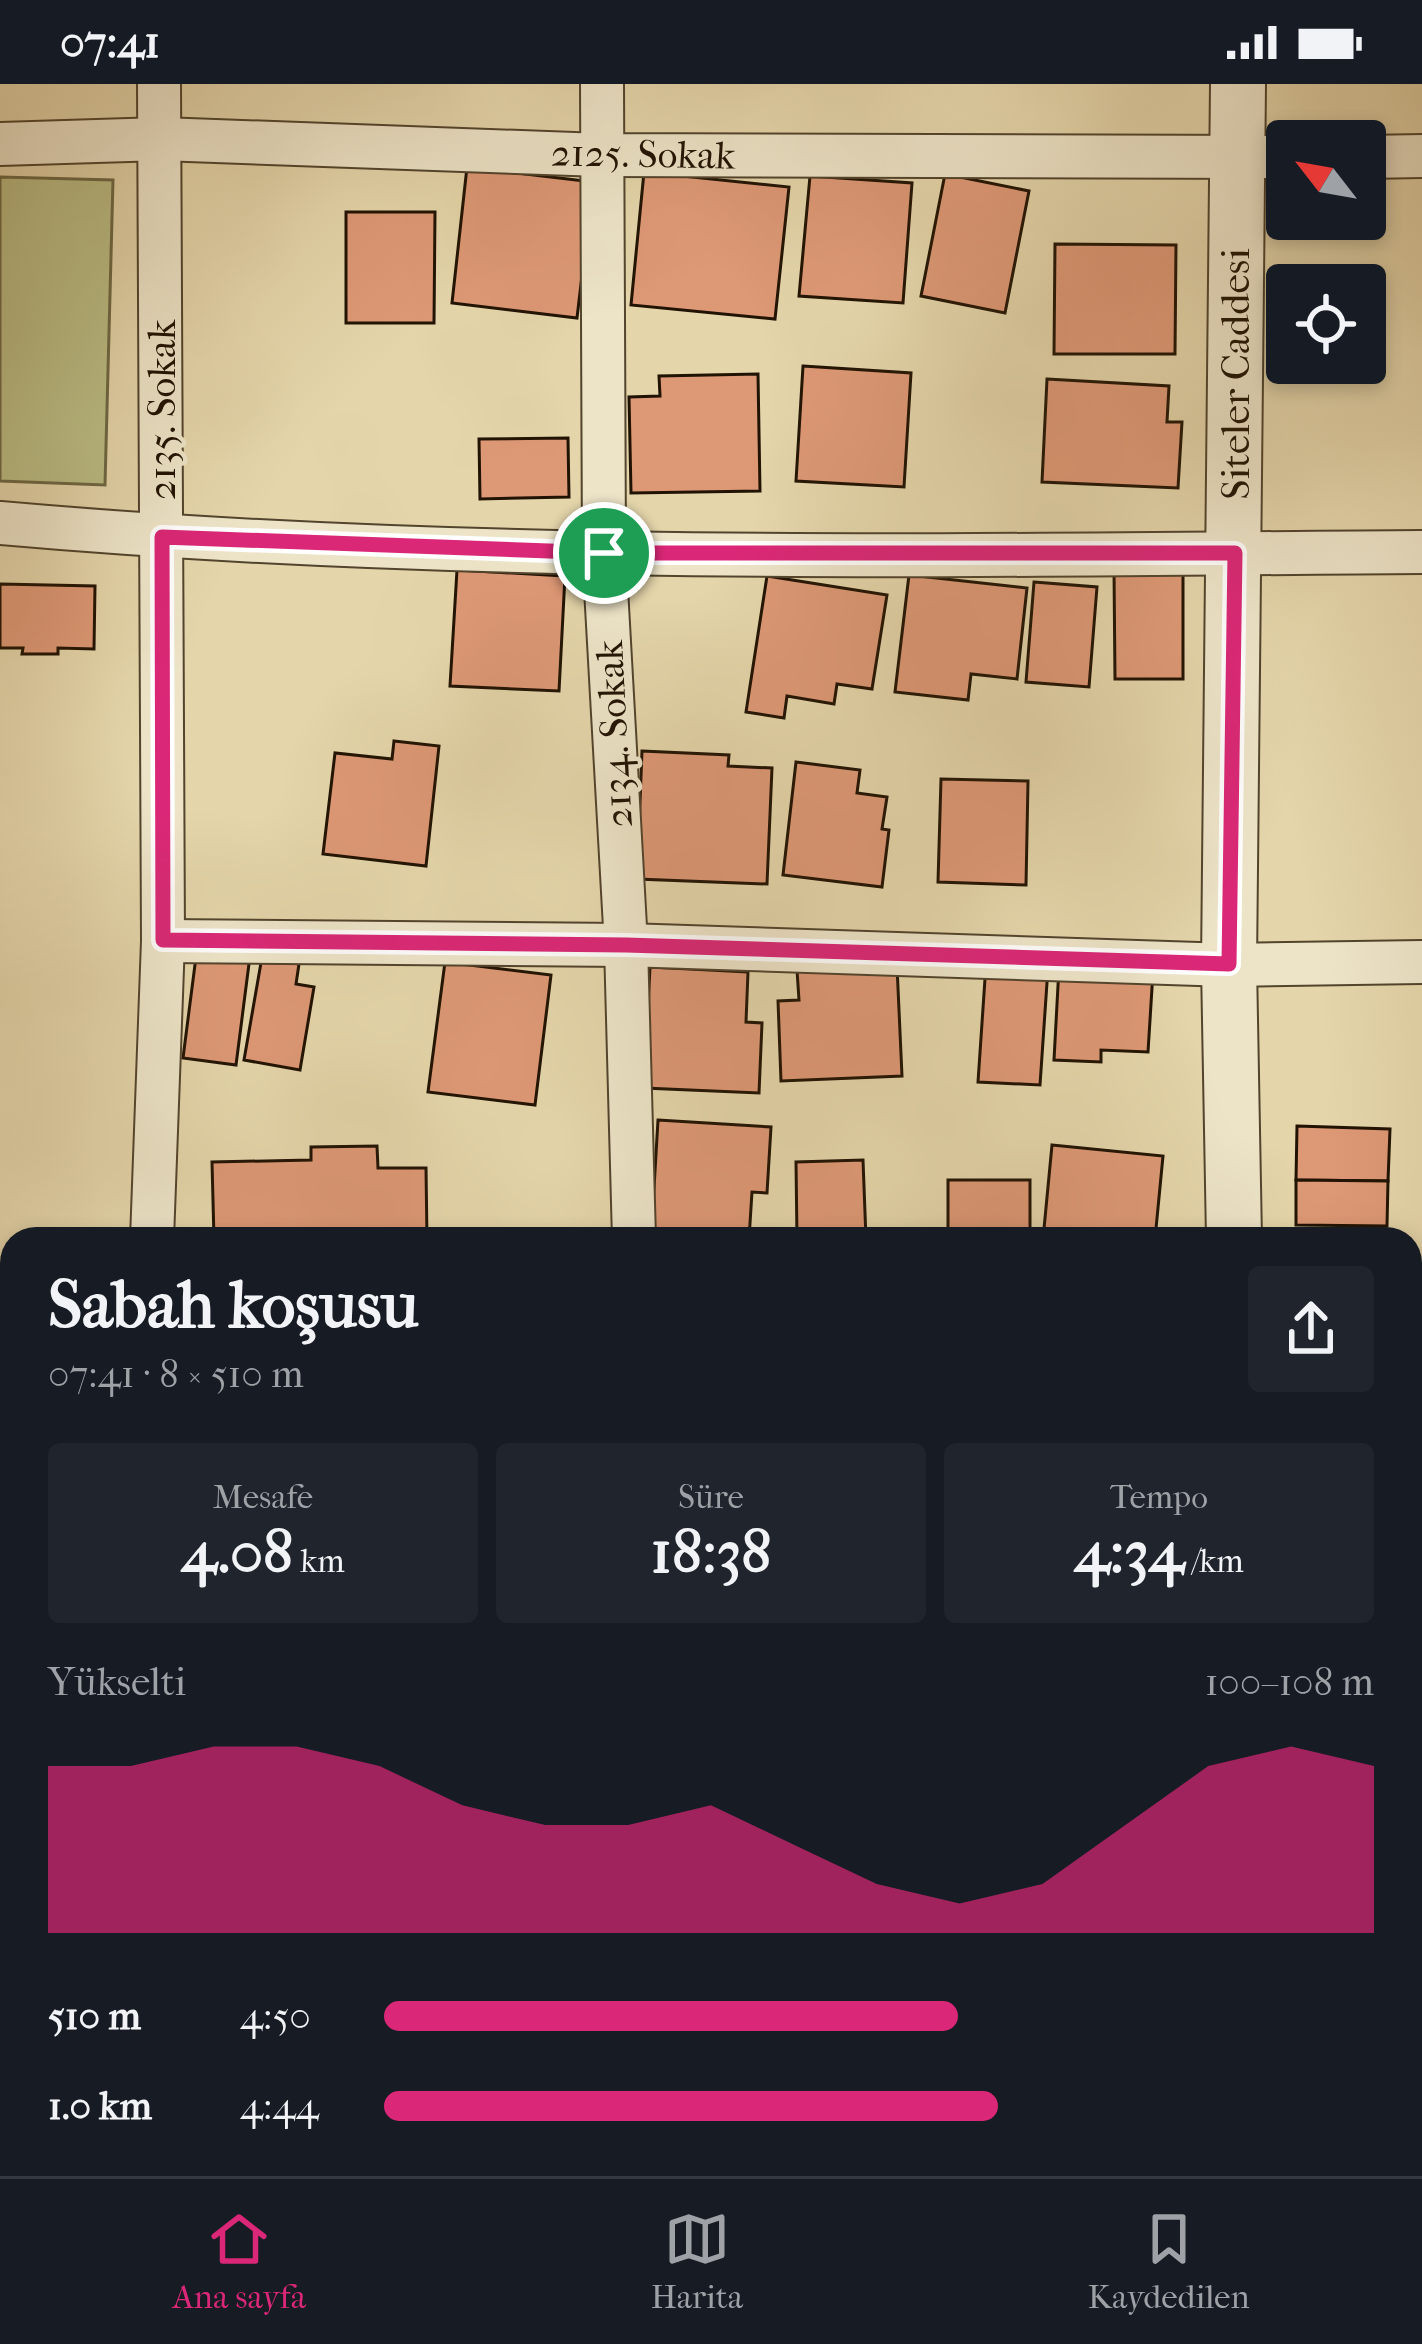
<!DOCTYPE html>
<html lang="tr">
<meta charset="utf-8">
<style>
body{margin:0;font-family:"IM FELL French Canon",serif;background:#20242c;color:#f1f3f6;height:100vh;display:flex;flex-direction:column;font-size:45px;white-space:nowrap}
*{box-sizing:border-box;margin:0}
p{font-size:39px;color:#9ea1a6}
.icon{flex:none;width:66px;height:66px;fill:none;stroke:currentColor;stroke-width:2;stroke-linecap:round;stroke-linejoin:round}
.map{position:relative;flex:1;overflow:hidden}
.panel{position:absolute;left:0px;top:1143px;width:1422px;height:951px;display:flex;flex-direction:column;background:#171b24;border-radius:36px 36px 0 0;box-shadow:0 6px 18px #0003}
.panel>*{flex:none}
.needle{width:78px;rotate:301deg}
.fabs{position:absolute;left:1266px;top:36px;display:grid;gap:24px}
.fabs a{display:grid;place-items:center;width:120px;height:120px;border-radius:12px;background:#171b24;box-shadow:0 6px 18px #0003;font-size:60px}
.pin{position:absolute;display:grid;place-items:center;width:102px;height:102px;color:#fff;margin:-51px;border:6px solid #fff;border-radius:50%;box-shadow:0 3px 12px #0007}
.round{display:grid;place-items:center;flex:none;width:126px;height:126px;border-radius:12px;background:#20242c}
.headline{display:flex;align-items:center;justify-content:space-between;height:204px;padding:0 48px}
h1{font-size:66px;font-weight:700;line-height:90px}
.metrics{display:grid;grid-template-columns:repeat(3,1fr);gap:18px;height:204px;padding:12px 48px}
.metrics div{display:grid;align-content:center;border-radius:12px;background:#20242c;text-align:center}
.metrics b{font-size:60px;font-weight:700}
.metrics small{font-size:33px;font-weight:400}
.metrics p{font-size:33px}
.chart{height:336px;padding:24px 48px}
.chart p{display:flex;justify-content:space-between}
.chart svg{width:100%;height:216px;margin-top:12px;fill:#db2777;opacity:.7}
ul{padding:0 48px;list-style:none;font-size:39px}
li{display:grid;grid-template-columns:192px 144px 1fr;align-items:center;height:90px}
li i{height:30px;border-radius:15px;background:#db2777}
.status{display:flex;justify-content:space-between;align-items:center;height:84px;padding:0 60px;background:#171b24;direction:ltr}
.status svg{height:33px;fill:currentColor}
.tab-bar{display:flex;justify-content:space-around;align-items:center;height:168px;border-top:3px solid #363941;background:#171b24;font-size:33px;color:#9ea1a6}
.tab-bar a{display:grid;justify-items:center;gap:6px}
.tab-bar .on{color:#db2777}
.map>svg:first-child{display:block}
</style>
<div class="status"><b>07:41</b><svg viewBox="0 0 49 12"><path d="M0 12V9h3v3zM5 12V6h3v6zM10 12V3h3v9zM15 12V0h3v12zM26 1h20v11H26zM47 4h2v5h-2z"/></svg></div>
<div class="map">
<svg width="1422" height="2092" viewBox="0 0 1422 2092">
<rect width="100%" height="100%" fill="#e4d5aa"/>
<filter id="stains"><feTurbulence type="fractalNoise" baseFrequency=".00167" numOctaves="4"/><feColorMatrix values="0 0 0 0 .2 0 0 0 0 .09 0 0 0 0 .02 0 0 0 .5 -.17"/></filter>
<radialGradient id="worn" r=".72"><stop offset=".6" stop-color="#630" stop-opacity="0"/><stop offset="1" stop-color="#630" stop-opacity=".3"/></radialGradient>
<!-- green -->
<path fill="#babc84" stroke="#6e6844" stroke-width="3" d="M0,93l113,3 -8,305 -105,-4z"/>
<!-- building -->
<g fill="#dd9875" stroke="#211303" stroke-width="3">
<path d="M467,83l126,15 -16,136 -125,-15z"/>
<path d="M644,88l145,15 -14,132 -144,-14z"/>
<path d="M945,90l84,17 -24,122 -84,-17z"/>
<path d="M810,92l102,7 -9,120 -104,-7z"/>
<path d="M346,128h89l-1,111h-88z"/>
<path d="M1055,160l121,1 -1,109h-121z"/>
<path d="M803,282l108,7 -7,114 -108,-6z"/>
<path d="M758,290l2,117 -129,2 -2,-96 31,-1 -1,-20z"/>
<path d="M1047,295l122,7 -2,36h15l-4,66 -136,-6z"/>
<path d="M568,354l1,59 -89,2 -1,-60z"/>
<path d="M457,486l108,6 -6,115 -109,-5z"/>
<path d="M1114,486h69v109h-68z"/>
<path d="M909,491l118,13 -10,91 -46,-5 -3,26 -73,-8z"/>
<path d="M767,492l120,19 -15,94 -35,-5 -3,20 -47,-8 -3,22 -38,-6z"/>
<path d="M1034,498l63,5 -8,100 -63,-5z"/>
<path d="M0,500l95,2 -1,63 -36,-1v6h-36l1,-6h-23z"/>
<path d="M394,657l45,5 -13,120 -103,-12 12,-101 57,6z"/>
<path d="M642,667l87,4 -1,11 44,2 -5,116 -130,-5z"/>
<path d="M796,678l64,8 -3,23 30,4 -5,32 7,1 -7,57 -99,-12z"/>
<path d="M941,695l87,2 -2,104 -88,-3z"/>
<path d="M197,865l53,7 -14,109 -53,-7z"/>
<path d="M262,873l37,7 -3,20 18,3 -14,83 -56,-10z"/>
<path d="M445,878l106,13 -16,130 -107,-13z"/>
<path d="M986,880l62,4 -8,117 -62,-3z"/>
<path d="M897,882l5,110 -121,5 -3,-80 21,-1 -2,-30z"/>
<path d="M650,883l98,5 -2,50 16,1 -3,70 -115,-5z"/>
<path d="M1059,883l94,5 -5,80 -47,-2v12l-47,-2z"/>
<path d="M658,1036l113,7 -4,66 -15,-1 -3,47h-98z"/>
<path d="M1297,1042l93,3 -2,52 -92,-1z"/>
<path d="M1052,1061l111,11 -8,83h-112z"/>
<path d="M377,1062l1,22h48l1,71h-213l-2,-77 99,-2v-13z"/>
<path d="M863,1076l3,79h-69l-1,-77z"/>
<rect x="948" y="1096" width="82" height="59"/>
<path d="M1296,1096l92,1 -1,45 -91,-1z"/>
<path d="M1422,1245v87l-12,-8v-61z"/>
<path d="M0,1904h12v88l-12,-1z"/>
</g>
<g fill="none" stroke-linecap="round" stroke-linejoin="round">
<defs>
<g id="minor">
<path d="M602,0l2,469 22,392 8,294"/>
<path d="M0,60l161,-5 440,16 686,2"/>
<path d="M1365,73l57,-1"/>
<path d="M0,439c472,42 948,32 1422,29"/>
<path d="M163,857l463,4 603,20 193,-3"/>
<path d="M152,1155l11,-298 -4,-857"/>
<path d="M0,1680h12"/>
<path d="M1410,1698l12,-1"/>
<path d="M0,2071l12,1"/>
<path d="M538,2082l822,10"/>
<path d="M452,2092v-10"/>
</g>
<g id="tertiary">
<path d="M1234,1155l-5,-274 9,-881"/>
<path d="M0,1259h12"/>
<path d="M1410,1385l12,8"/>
</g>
</defs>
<!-- minor casing -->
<use href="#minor" stroke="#52442d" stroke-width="46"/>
<!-- tertiary casing -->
<use href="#tertiary" stroke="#52442d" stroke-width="58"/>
<!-- minor -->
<use href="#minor" stroke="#ede4c8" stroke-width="42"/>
<!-- tertiary -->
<use href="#tertiary" stroke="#ede4c8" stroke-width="54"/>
</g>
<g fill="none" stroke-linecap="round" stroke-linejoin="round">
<defs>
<path id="route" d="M162,453l442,16h631l-6,411 -603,-19 -463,-5z"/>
</defs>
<!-- route casing -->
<use href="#route" stroke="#fff" stroke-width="24"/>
<!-- route -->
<use href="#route" stroke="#db2777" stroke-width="15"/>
</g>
<g text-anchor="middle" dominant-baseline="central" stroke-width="9" stroke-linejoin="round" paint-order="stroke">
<!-- street labels -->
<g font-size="39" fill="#211303" stroke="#ede4c8">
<text transform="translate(643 70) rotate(1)">2125. Sokak</text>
<text transform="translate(1236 290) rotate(-90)">Siteler Caddesi</text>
<text transform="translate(162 326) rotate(-90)">2135. Sokak</text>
<text transform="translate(614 650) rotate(-93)">2134. Sokak</text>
</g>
</g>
<rect width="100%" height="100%" filter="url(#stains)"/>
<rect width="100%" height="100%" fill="url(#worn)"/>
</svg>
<div class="fabs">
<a><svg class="needle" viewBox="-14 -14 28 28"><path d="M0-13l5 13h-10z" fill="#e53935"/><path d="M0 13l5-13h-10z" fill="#9ea1a6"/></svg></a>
<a><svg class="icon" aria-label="locate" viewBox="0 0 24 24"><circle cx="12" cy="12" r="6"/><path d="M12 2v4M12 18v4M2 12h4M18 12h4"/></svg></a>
</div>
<div class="pin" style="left:604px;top:469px;background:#1e9e55"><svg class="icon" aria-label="arrive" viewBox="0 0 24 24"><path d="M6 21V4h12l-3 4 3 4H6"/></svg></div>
<section class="panel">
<div class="headline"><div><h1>Sabah koşusu</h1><p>07:41 · 8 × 510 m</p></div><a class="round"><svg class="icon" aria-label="share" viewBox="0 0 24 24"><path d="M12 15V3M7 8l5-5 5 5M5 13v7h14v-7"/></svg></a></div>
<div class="metrics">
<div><p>Mesafe</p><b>4.08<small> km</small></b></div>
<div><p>Süre</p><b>18:38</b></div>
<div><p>Tempo</p><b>4:34<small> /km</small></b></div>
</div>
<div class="chart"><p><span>Yükselti</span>100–108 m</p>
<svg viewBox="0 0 160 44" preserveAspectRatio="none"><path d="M0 44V10L10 10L20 6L30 6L40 10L50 18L60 22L70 22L80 18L90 26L100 34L110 38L120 34L130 22L140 10L150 6L160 10V44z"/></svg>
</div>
<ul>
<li><b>510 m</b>4:50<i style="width:58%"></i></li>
<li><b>1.0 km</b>4:44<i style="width:62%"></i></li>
</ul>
</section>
</div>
<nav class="tab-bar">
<a class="on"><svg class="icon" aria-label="home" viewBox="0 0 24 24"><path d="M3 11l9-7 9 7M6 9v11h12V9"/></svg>Ana sayfa</a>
<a><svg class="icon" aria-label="map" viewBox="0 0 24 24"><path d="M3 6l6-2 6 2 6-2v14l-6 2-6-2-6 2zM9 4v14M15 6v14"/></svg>Harita</a>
<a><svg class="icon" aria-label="saved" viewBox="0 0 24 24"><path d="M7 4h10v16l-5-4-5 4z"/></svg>Kaydedilen</a>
</nav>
